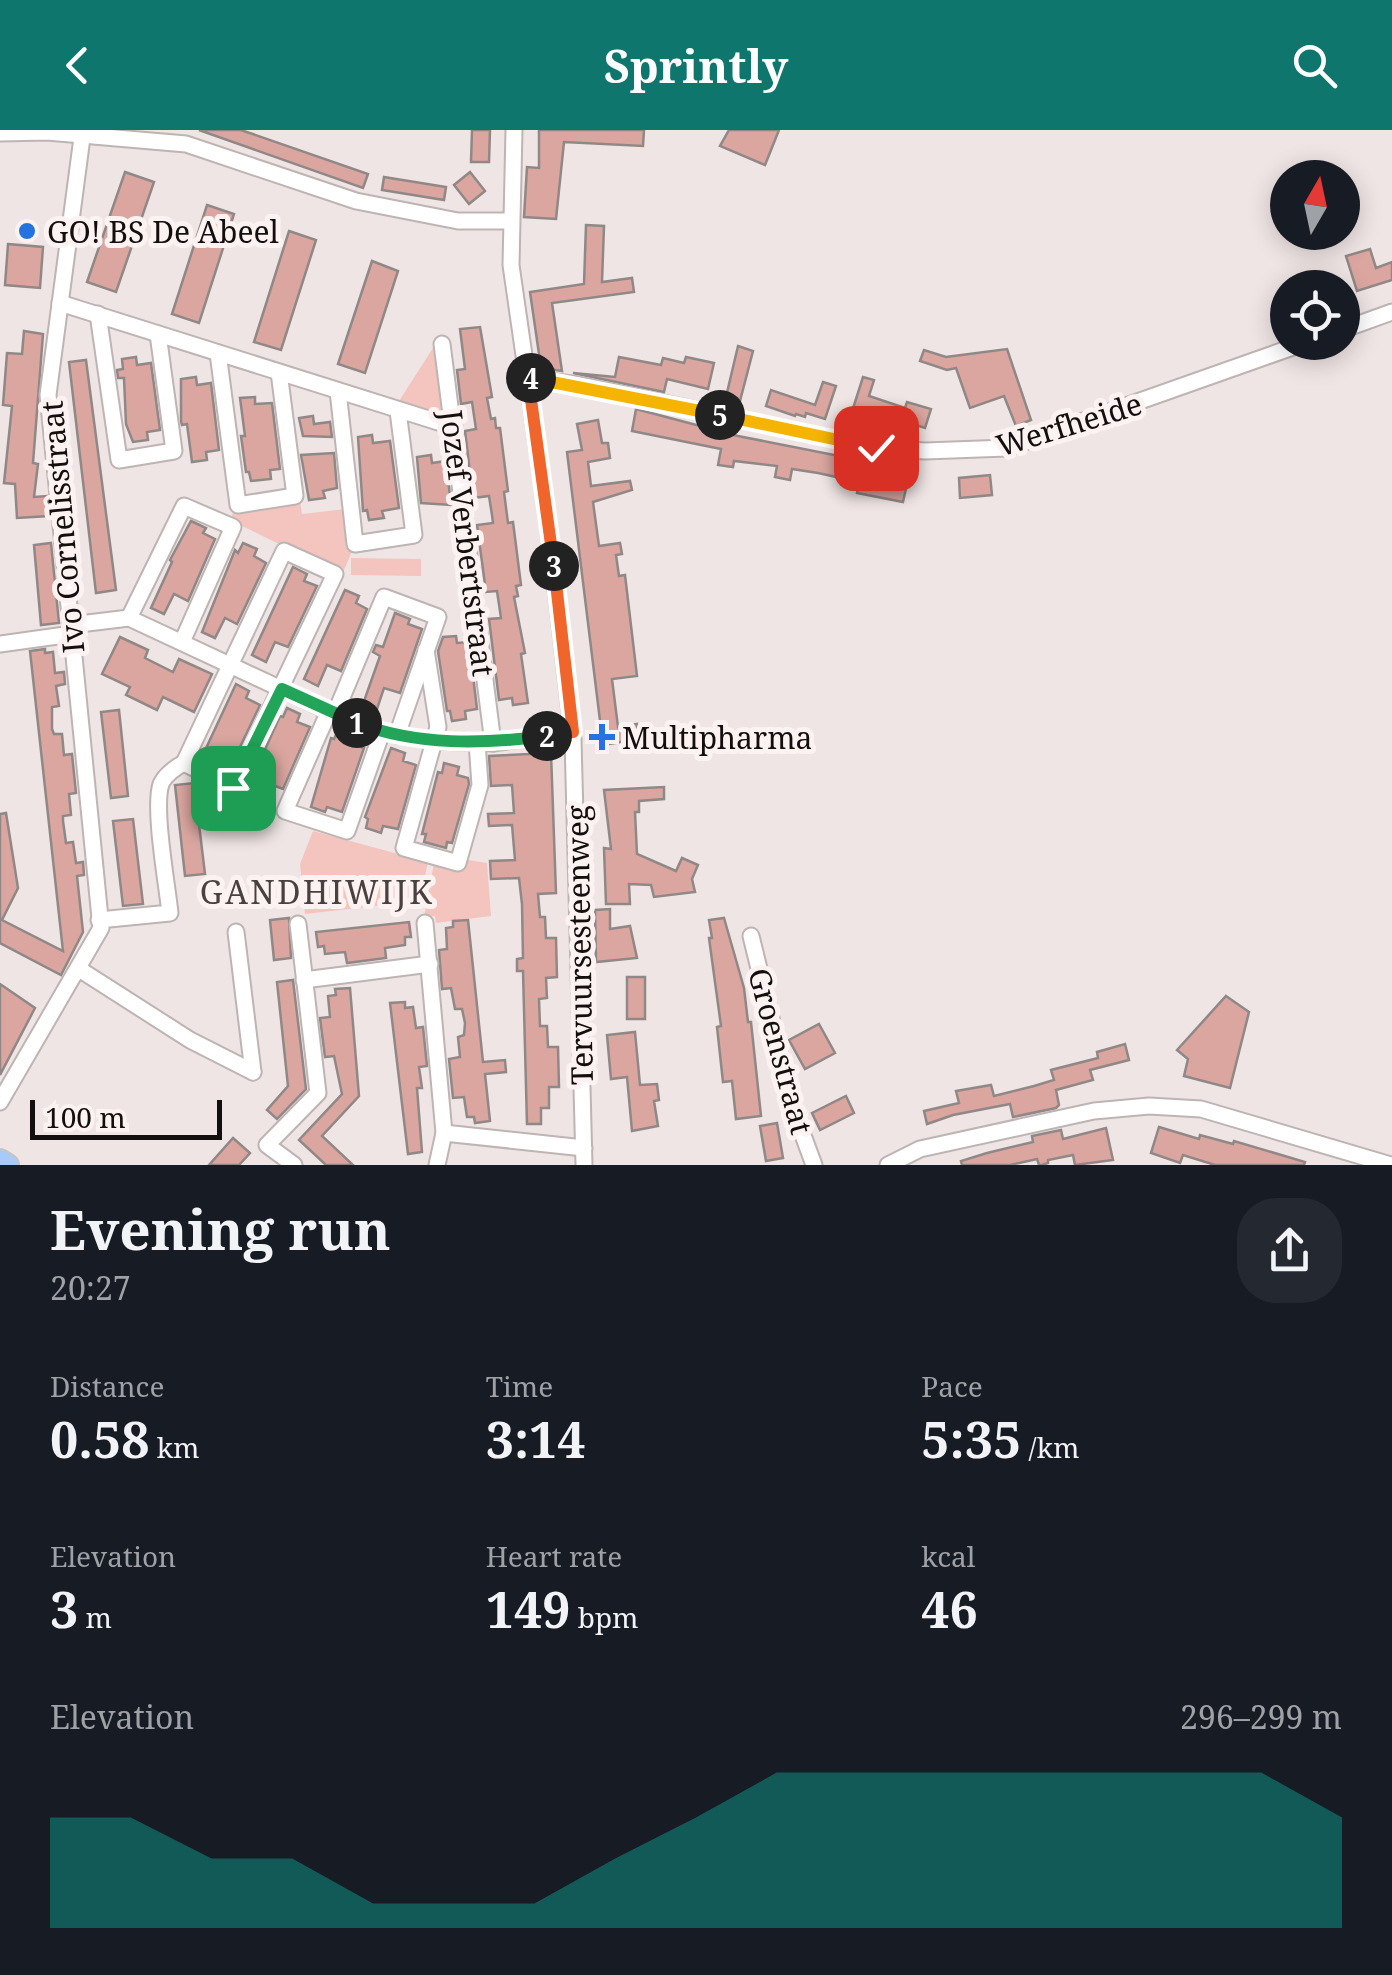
<!DOCTYPE html>
<meta charset="utf-8">
<style>
body{margin:0;font-family:"Noto Serif",serif;background:#242831;color:#f1f3f6;height:100vh;display:flex;flex-direction:column;font-size:38px;white-space:nowrap}
*{box-sizing:border-box;margin:0}
p{font-size:32px;color:#9ea1a6}
.icon{flex:none;width:55px;height:55px;fill:none;stroke:currentColor;stroke-width:2;stroke-linecap:round;stroke-linejoin:round}
.map{position:relative;height:1035px;overflow:hidden}
.sheet{display:flex;flex-direction:column;background:#171b24;flex:1}
.sheet>*{flex:none}
.needle{width:65px;rotate:9deg}
.tools{position:absolute;left:1270px;top:30px;display:grid;gap:20px}
.tools a{display:grid;place-items:center;width:90px;height:90px;border-radius:50%;background:#171b24;box-shadow:0 5px 25px #0003;font-size:50px}
.scale{position:absolute;left:30px;bottom:25px;width:192px;box-sizing:border-box;padding-left:10px;border:5px solid #120f0e;border-top:0;font-size:28px;line-height:35px;white-space:nowrap;color:#120f0e;-webkit-text-stroke:8px #fcf2f1;paint-order:stroke}
.pin{position:absolute;display:grid;place-items:center;width:85px;height:85px;color:#fff;margin:-42px;border-radius:20px;box-shadow:0 5px 15px #0006}
.km{position:absolute;width:50px;height:50px;margin:-25px;border-radius:50%;background:#222;color:#fff;font-size:28px;line-height:50px;text-align:center}
.round{display:grid;place-items:center;flex:none;width:105px;height:105px;border-radius:40px;background:#242831}
.headline{display:flex;align-items:center;justify-content:space-between;height:170px;padding:0 50px}
h1{font-size:55px;font-weight:700;line-height:75px}
.figures{display:grid;grid-template-columns:repeat(3,1fr);gap:15px;height:170px;padding:10px 50px}
.figures div{display:grid;align-content:center}
.figures b{font-size:50px;font-weight:700}
.figures small{font-size:28px;font-weight:400}
.figures p{font-size:28px}
.chart{height:280px;padding:20px 50px}
.chart p{display:flex;justify-content:space-between}
.chart svg{width:100%;height:180px;margin-top:10px;fill:#0f766e;opacity:.7}
header{display:flex;justify-content:space-between;align-items:center;height:130px;padding:0 50px;background:#0f766e;color:#fff;font-size:45px;font-weight:700}
.map>svg:first-child{display:block}
</style>
<header><svg class="icon" aria-label="back" viewBox="0 0 24 24"><path d="M15 5l-7 7 7 7"/></svg>Sprintly<svg class="icon" aria-label="search" viewBox="0 0 24 24"><circle cx="10" cy="10" r="6"/><path d="M15 15l6 6"/></svg></header>
<div class="map">
<svg width="1392" height="1035" viewBox="0 0 1392 1035">
<rect width="100%" height="100%" fill="#efe5e4"/>
<!-- green -->
<g fill="#f4c5bf">
<path d="M433,218l10,62 -4,4 -40,-13z"/>
<path d="M300,370l2,14 44,-5 7,40 -11,26 -112,-55 4,-9z"/>
<path d="M351,428l70,1v17l-70,-1z"/>
<path d="M313,701l115,31 -8,39 -115,13 -5,-50z"/>
<path d="M468,730l19,3 4,53 -55,7 -1,-7 -11,1 10,-54 29,7z"/>
</g>
<!-- building -->
<g fill="#dba6a0" stroke="#908886" stroke-width="2.5">
<path d="M199,0h42l127,44 -5,14z"/>
<path d="M472,0h18l-1,32h-18z"/>
<path d="M539,0h105l-1,16 -79,-4 -8,77 -32,-2 3,-50 12,1z"/>
<path d="M729,0h50l-14,35 -45,-19z"/>
<path d="M125,42l29,10 -38,110 -29,-10z"/>
<path d="M470,42l15,19 -16,13 -15,-19z"/>
<path d="M384,47l62,10 -2,13 -62,-10z"/>
<path d="M207,75l27,9 -35,109 -27,-9z"/>
<path d="M586,95l18,1 -2,56 30,-4 2,14 -82,11 10,68 -21,-3 -11,-76 54,-8z"/>
<path d="M289,101l27,9 -35,110 -27,-8z"/>
<path d="M8,114l35,3 -3,41 -35,-3z"/>
<path d="M1370,119l6,19 16,-6v18l-35,11 -11,-35z"/>
<path d="M372,131l26,10 -33,102 -27,-9z"/>
<path d="M480,197l12,70 -5,1 4,21 4,-1 1,10h4l8,63 -4,1 4,31 5,-1 8,63 -5,1 2,10 -4,1 11,56 -4,1 7,49 -15,2 -1,-7 -13,2 -10,-81 12,-1 -4,-27 -11,1 -9,-67 16,-2 -1,-8 -3,-19 -16,2 -8,-67 11,-2 -4,-27 -11,2 -4,-34 8,-1 -5,-40z"/>
<path d="M24,201l19,3 -10,129 5,1 -4,33 13,-1 2,20 -32,2 -2,-34 -11,-1 8,-77 -9,-1 4,-52 15,1z"/>
<path d="M738,216l15,5 -13,50 -14,-4z"/>
<path d="M1007,219l24,71 -15,6 -12,-30 -34,12 -14,-40 -9,2 -27,-9 4,-11 22,7z"/>
<path d="M136,227l1,8 14,-2 9,67 -13,2 1,8 -15,2 -7,-18 -2,-46h-6l-1,-8 6,-1 -1,-10z"/>
<path d="M619,227l42,8 2,-7 21,5 2,-6 28,6 -6,26 -41,-10 -3,13 -91,-19 42,4z"/>
<path d="M86,230l30,230 -20,3 -27,-231z"/>
<path d="M196,247l1,8 14,-2 8,67 -13,2 1,8 -15,2 -5,-38 -5,1 -1,-4v-42z"/>
<path d="M863,247l11,3 -5,16 36,12 2,-6 24,7 -6,19 -38,-12 -3,9 -22,-7 -2,6 -11,-3z"/>
<path d="M823,252l13,4 -11,33 -19,-6 -1,4 -9,-3 -1,2 -29,-10 5,-16 44,15z"/>
<path d="M255,267v7l17,-1 8,66 -10,1 1,9 -20,2 -2,-9h-3l-5,-36h4l-5,-38z"/>
<path d="M636,279l102,27 172,34 -7,32 -46,-9 2,-11 -41,-9 -26,-4 -2,11 -15,-3 2,-11 -43,-5 -1,6 -15,-2 3,-16 -89,-18z"/>
<path d="M313,286l1,8 16,-2 2,15 -29,-1 -4,-18z"/>
<path d="M598,290l4,23h6l2,15 -22,4 3,24 39,-5 2,9 -39,12 6,44 21,-3 2,11 -6,1 3,21 6,-1 12,101 -25,3 6,48 19,-3 2,15 -36,6 -36,-293 15,-2 -5,-26z"/>
<path d="M372,305l1,8 17,-2 9,67 -17,3 2,7 -15,2 -2,-10 -4,1 -5,-74z"/>
<path d="M334,323l3,35 -14,3 2,7 -16,2 -8,-45z"/>
<path d="M431,325l1,8 14,-2 5,44 -30,-2 -4,-46z"/>
<path d="M990,345l2,20 -32,3 -1,-20z"/>
<path d="M191,391l15,7 -3,5 12,6 -27,62 -14,-7 -10,20 -13,-6 21,-46 -2,-2z"/>
<path d="M51,413l8,80 -18,2 -7,-80z"/>
<path d="M243,413l14,6 -3,7 12,7 -29,61 -12,-6 -10,20 -13,-6 33,-82 3,3z"/>
<path d="M293,437l14,7 -3,7 13,5 -29,61 -13,-5 -9,20 -14,-7z"/>
<path d="M345,460l14,6 -3,7 11,6 -26,62 -14,-6 -9,21 -14,-7z"/>
<path d="M395,483l15,6 -2,5 14,5 -22,64 -16,-5 -7,21 -14,-5 17,-48 -7,-4 3,-7 7,2z"/>
<path d="M456,506l1,7 12,-1 8,67 -12,2 1,8 -14,2 -2,-10h-3l-9,-60 5,-14z"/>
<path d="M120,507l28,13 -3,8 28,14 6,-13 33,15 -18,38 -31,-15 -6,13 -31,-15 4,-8 -28,-13z"/>
<path d="M45,519v4l8,-1 2,21 9,-1 1,12 -9,2 3,20 -7,1v22l2,5h8l2,21 8,-1 4,39 -7,1 2,21 -8,1v5l3,22 7,-1 3,21 7,-1 1,13 -7,1 6,56 -22,43 -61,-32v-129l6,-1 12,75 -16,32 61,31 -33,-300z"/>
<path d="M236,554l13,7 -3,7 14,7 -29,61 -14,-6 -3,6 -13,-7z"/>
<path d="M287,578l13,6 -3,8 13,5 -27,62 -13,-5 -3,7 -14,-6 3,-9 -2,-2 26,-58 3,1z"/>
<path d="M119,580l9,86 -17,2 -10,-86z"/>
<path d="M338,600l14,5 -3,8 15,5 -22,64 -15,-5 -2,5 -14,-5 20,-69 3,1z"/>
<path d="M391,618l14,5 -2,8 13,4 -18,64 -15,-3 -2,7 -15,-5 2,-9 -3,-2z"/>
<path d="M551,623l5,140 -18,1 2,23h5l1,21h10l1,39 -11,1 1,20 -8,1 1,27h7l1,21h10l1,40h-10v21h-8v16h-14l-4,-153h-6v-12l6,-1 -1,-54 -3,-26 -28,1 -1,-18 25,-1 -3,-35 -23,1 -1,-12 26,-1 -2,-28 -21,1 -2,-30z"/>
<path d="M444,633l15,4 -2,8 11,3 1,6 -17,59 -5,-1 -1,6 -22,-6 2,-8h-4l16,-62 4,1z"/>
<path d="M194,653l11,91 -20,2 -10,-91z"/>
<path d="M664,657v12l-25,2v11h-4l2,42 39,17 6,-13 16,7 -6,14 3,13 -41,5 -3,-12 -22,-1 1,20h-24l-2,-56 7,1 -7,-59z"/>
<path d="M133,689l10,85 -20,2 -10,-85z"/>
<path d="M610,779v20l20,-3 7,32 -41,4 -1,-52z"/>
<path d="M289,788l2,40 -17,2 -4,-40z"/>
<path d="M724,788l20,70 4,34h3l10,94 -25,3 -4,-38 -9,1 -6,-55 4,-1 -12,-88h3l-3,-18z"/>
<path d="M468,790l15,142 22,-2 1,12 -21,2 5,47 -15,2 -1,-6h-7l-3,-20 -11,1 -4,-39 11,-2 -2,-20 6,-2 1,-12 -3,-14h-7l-4,-21 -9,1 -3,-39 8,-1 -1,-21 7,-1v-6z"/>
<path d="M409,792l2,15h-6v8l-20,3 1,10 -39,5 -2,-11 -20,2 -1,-8 -6,1 -2,-15z"/>
<rect x="627" y="847" width="18" height="42"/>
<path d="M293,850l13,109 -29,30 -10,-9 21,-24 -11,-104z"/>
<path d="M0,854l35,24 -35,67z"/>
<path d="M350,858l9,108 -37,40 31,29h-27l-27,-25 43,-46 -8,-38 -9,1 -5,-39 10,-1 -2,-21 8,-1 -1,-6z"/>
<path d="M1226,866l23,16 -19,76 -46,-12 4,-17 -11,-9z"/>
<path d="M405,872v6l8,-1 3,21 7,-1 4,39 -8,1 3,21h-5l5,64 -14,2 -18,-151z"/>
<path d="M819,894l16,29 -30,16 -16,-29z"/>
<path d="M635,902l5,53 17,-1 2,16 -5,1 4,25 -26,5 -5,-54 -16,2 -4,-44z"/>
<path d="M1125,914l4,16 -39,10 3,10 -37,10 3,15 -3,3 -43,9 -3,-13 -57,11 -26,9 -3,-13 35,-8 -3,-12 35,-6 3,11 40,-10 20,-6 -3,-10 47,-12 -1,-6z"/>
<path d="M846,966l8,17 -34,17 -8,-17z"/>
<path d="M777,993l6,35 -17,3 -6,-35z"/>
<path d="M1159,997l40,12 1,-4 33,9 1,-3 71,21 -1,3h-89l-32,-10 -3,8 -29,-10z"/>
<path d="M1106,998l7,32 -38,5 -2,-10 -25,5v3l-6,2h-3l-2,-6 -27,6h-48l-1,-4 26,-8 46,-11 -1,-6 29,-6 2,9z"/>
<path d="M233,1008l17,15 -11,12h-30z"/>
</g>
<g fill="none" stroke-linecap="round" stroke-linejoin="round">
<defs>
<g id="minor">
<path d="M514,0l-3,135 39,271 23,203 11,426"/>
<path d="M0,3l47,-1 139,12 170,57 102,20h52"/>
<path d="M60,173l394,124"/>
<path d="M98,184l21,146 55,-9 -16,-117"/>
<path d="M1342,200l50,-18"/>
<path d="M442,214l51,399"/>
<path d="M218,223l20,152 57,-9 -16,-124"/>
<path d="M528,248l50,7 298,63 49,3 82,-3 300,-106"/>
<path d="M338,261l17,153 59,-9 -16,-124"/>
<path d="M284,421l51,23 -102,214 -49,-25z"/>
<path d="M129,488l55,-112 49,21 -51,115"/>
<path d="M71,495l58,-7 206,96 47,18 53,9 58,2 80,-11"/>
<path d="M0,514l72,-10"/>
<path d="M426,520l12,77 -34,121 54,15 22,-78 -3,-43"/>
<path d="M329,581l-44,100 62,20 35,-99"/>
<path d="M335,584l49,-117 54,20 -41,118"/>
<path d="M99,790l71,-7c-3,-29 -17,-105 -9,-129 4,-9 15,-17 23,-21"/>
<path d="M425,793l19,210 -7,32"/>
<path d="M236,802l17,140"/>
<path d="M751,806l42,172 21,57"/>
<path d="M79,839l111,71 63,32"/>
<path d="M304,850l126,-16"/>
<path d="M0,972l101,-174 -53,-533 35,-265"/>
<path d="M444,1003l140,15"/>
<path d="M294,1035l-27,-20 51,-52 -20,-169"/>
<path d="M888,1035l32,-16 174,-38 55,-5 52,3 190,56"/>
</g>
<path id="major" d="M0,1030l8,5"/>
</defs>
<!-- minor casing -->
<use href="#minor" stroke="#bdb4b3" stroke-width="19"/>
<!-- major casing -->
<use href="#major" stroke="#c6c5c5" stroke-width="24"/>
<!-- minor -->
<use href="#minor" stroke="#fff" stroke-width="15"/>
<!-- major -->
<use href="#major" stroke="#a9caf8" stroke-width="20"/>
</g>
<g fill="none" stroke-linecap="round" stroke-linejoin="round">
<defs>
<path id="split-1" d="M233,658l49,-99 75,34"/>
<path id="split-2" d="M357,593c61,23 126,21 190,13"/>
<path id="split-3" d="M547,606l26,-4 -19,-166"/>
<path id="split-4" d="M531,248h-3l26,188"/>
<path id="split-5" d="M531,248l189,37"/>
<path id="split-6" d="M720,285l156,33"/>
</defs>
<!-- split-1 casing -->
<use href="#split-1" stroke="#fff" stroke-width="20"/>
<!-- split-2 casing -->
<use href="#split-2" stroke="#fff" stroke-width="20"/>
<!-- split-3 casing -->
<use href="#split-3" stroke="#fff" stroke-width="20"/>
<!-- split-4 casing -->
<use href="#split-4" stroke="#fff" stroke-width="20"/>
<!-- split-5 casing -->
<use href="#split-5" stroke="#fff" stroke-width="20"/>
<!-- split-6 casing -->
<use href="#split-6" stroke="#fff" stroke-width="20"/>
<!-- split-1 -->
<use href="#split-1" stroke="#22a559" stroke-width="12"/>
<!-- split-2 -->
<use href="#split-2" stroke="#22a559" stroke-width="12"/>
<!-- split-3 -->
<use href="#split-3" stroke="#f0652b" stroke-width="12"/>
<!-- split-4 -->
<use href="#split-4" stroke="#f0652b" stroke-width="12"/>
<!-- split-5 -->
<use href="#split-5" stroke="#f5b400" stroke-width="12"/>
<!-- split-6 -->
<use href="#split-6" stroke="#f5b400" stroke-width="12"/>
</g>
<!-- markers -->
<g fill="#2573de" stroke="#fcf2f1" stroke-width="4">
<circle cx="27" cy="101" r="10"/>
<path d="M597 592h10v10h10v10h-10v10h-10v-10h-10v-10h10z"/>
</g>
<g text-anchor="middle" dominant-baseline="central" stroke-width="10" stroke-linejoin="round" paint-order="stroke">
<!-- poi labels -->
<g font-size="30" fill="#120f0e" stroke="#fcf2f1" text-anchor="start">
<text x="47" y="101">GO! BS De Abeel</text>
<text x="622" y="607">Multipharma</text>
</g>
<!-- street labels -->
<g font-size="30" fill="#120f0e" stroke="#fcf2f1">
<text transform="translate(1069 294) rotate(-17)">Werfheide</text>
<text transform="translate(62 397) rotate(-95)">Ivo Cornelisstraat</text>
<text transform="translate(468 413) rotate(83)">Jozef Verbertstraat</text>
<text transform="translate(579 815) rotate(-91)">Tervuursesteenweg</text>
<text transform="translate(781 921) rotate(75)">Groenstraat</text>
</g>
<!-- neighbourhood labels -->
<g font-size="32" letter-spacing="2.5" fill="#494140" stroke="#fcf2f1">
<text x="317" y="761">GANDHIWIJK</text>
</g>
</g>
</svg>
<div class="tools">
<a><svg class="needle" viewBox="-14 -14 28 28"><path d="M0-13l5 13h-10z" fill="#e53935"/><path d="M0 13l5-13h-10z" fill="#9ea1a6"/></svg></a>
<a><svg class="icon" aria-label="locate" viewBox="0 0 24 24"><circle cx="12" cy="12" r="6"/><path d="M12 2v4M12 18v4M2 12h4M18 12h4"/></svg></a>
</div>
<div class="scale">100 m</div>
<div class="pin" style="left:233px;top:658px;background:#1e9e55"><svg class="icon" aria-label="arrive" viewBox="0 0 24 24"><path d="M6 21V4h12l-3 4 3 4H6"/></svg></div>
<div class="pin" style="left:876px;top:318px;background:#d93025"><svg class="icon" aria-label="check" viewBox="0 0 24 24"><path d="M5 12l5 5 9-10"/></svg></div>
<b class="km" style="left:357px;top:593px">1</b>
<b class="km" style="left:547px;top:606px">2</b>
<b class="km" style="left:554px;top:436px">3</b>
<b class="km" style="left:531px;top:248px">4</b>
<b class="km" style="left:720px;top:285px">5</b>
</div>
<section class="sheet">
<div class="headline"><div><h1>Evening run</h1><p>20:27</p></div><a class="round"><svg class="icon" aria-label="share" viewBox="0 0 24 24"><path d="M12 15V3M7 8l5-5 5 5M5 13v7h14v-7"/></svg></a></div>
<div class="figures">
<div><p>Distance</p><b>0.58<small> km</small></b></div>
<div><p>Time</p><b>3:14</b></div>
<div><p>Pace</p><b>5:35<small> /km</small></b></div>
</div>
<div class="figures">
<div><p>Elevation</p><b>3<small> m</small></b></div>
<div><p>Heart rate</p><b>149<small> bpm</small></b></div>
<div><p>kcal</p><b>46</b></div>
</div>
<div class="chart"><p><span>Elevation</span>296–299 m</p>
<svg viewBox="0 0 160 44" preserveAspectRatio="none"><path d="M0 44V17L10 17L20 27L30 27L40 38L50 38L60 38L70 27L80 17L90 6L100 6L110 6L120 6L130 6L140 6L150 6L160 17V44z"/></svg>
</div>
</section>
